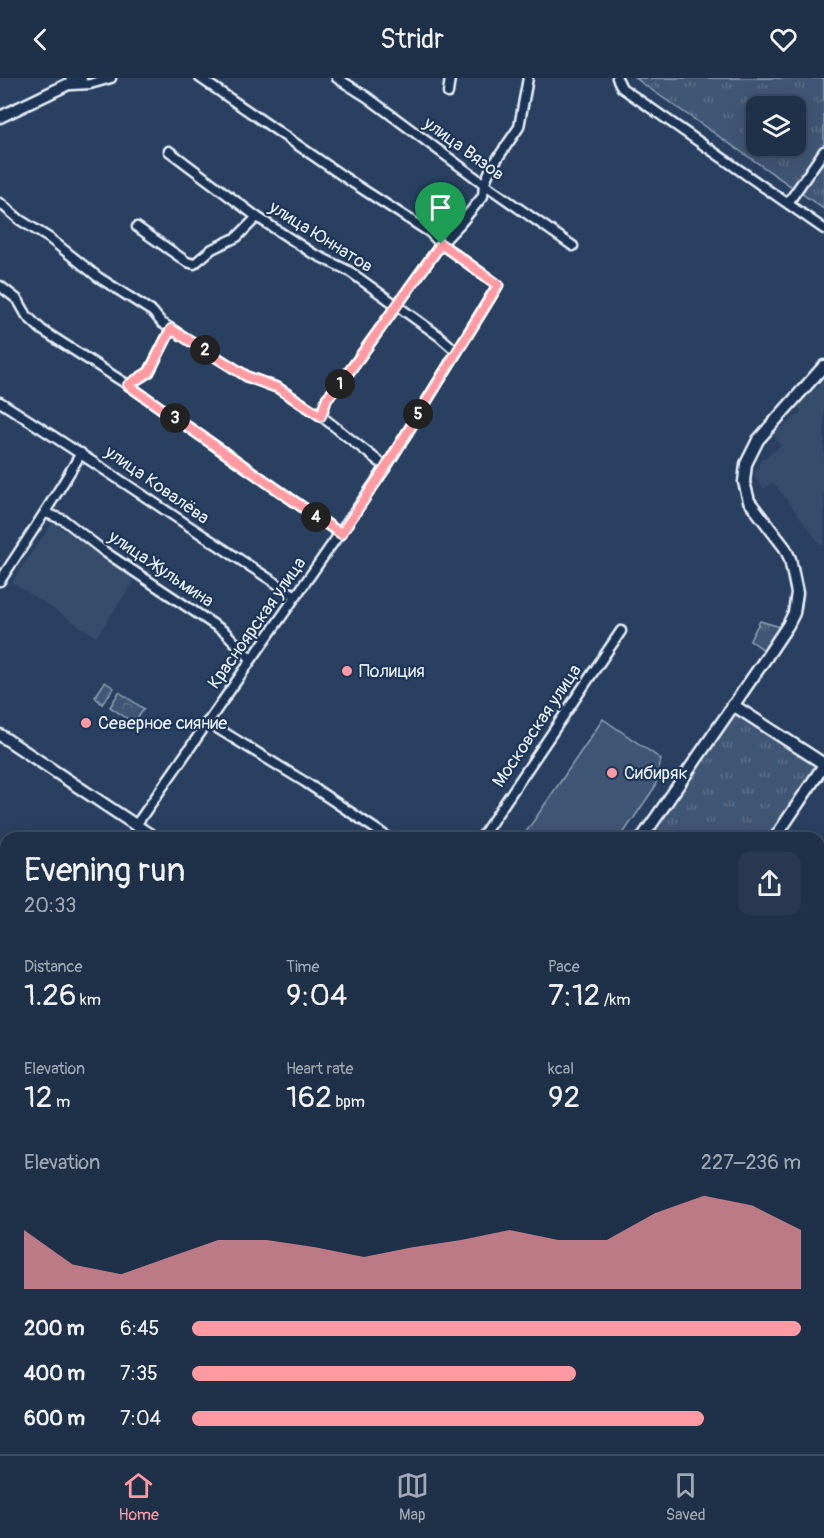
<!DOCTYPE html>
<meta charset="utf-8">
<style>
body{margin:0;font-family:Pangolin,sans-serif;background:#273850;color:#f1f3f6;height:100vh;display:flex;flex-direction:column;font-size:22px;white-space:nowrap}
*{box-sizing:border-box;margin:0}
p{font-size:20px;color:#a1a9b4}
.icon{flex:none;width:33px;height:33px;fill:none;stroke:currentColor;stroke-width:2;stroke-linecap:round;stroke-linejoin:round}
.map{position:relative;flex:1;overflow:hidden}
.sheet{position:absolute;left:0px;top:754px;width:825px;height:622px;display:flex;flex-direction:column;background:#1f3049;border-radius:18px 18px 0 0;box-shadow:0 6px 24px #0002,0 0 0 2px #3c4b61}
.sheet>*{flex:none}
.controls{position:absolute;left:746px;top:18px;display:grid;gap:12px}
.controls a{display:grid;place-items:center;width:60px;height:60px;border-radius:12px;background:#1f3049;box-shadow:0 6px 24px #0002,0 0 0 2px #3c4b61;font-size:30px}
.pin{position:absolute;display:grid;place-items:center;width:51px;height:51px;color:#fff;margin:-62px -26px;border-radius:50% 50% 50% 0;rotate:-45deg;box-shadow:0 0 6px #0007}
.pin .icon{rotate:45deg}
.km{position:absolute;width:30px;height:30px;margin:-15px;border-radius:50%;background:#222;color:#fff;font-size:16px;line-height:30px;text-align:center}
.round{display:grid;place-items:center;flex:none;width:63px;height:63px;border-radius:12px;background:#273850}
.head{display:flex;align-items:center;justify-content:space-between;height:102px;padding:0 24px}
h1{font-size:33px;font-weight:600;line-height:45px}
.metrics{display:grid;grid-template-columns:repeat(3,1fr);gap:9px;height:102px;padding:6px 24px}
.metrics div{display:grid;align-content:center}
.metrics b{font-size:30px;font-weight:600}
.metrics small{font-size:16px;font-weight:400}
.metrics p{font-size:16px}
.chart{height:168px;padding:12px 24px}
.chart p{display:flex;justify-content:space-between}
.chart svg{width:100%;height:108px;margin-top:6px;fill:#ff9aa2;opacity:.7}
ul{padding:0 24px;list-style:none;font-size:20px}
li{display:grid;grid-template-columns:96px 72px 1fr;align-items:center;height:45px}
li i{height:15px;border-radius:8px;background:#ff9aa2}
header{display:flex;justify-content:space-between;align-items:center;height:78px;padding:0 24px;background:#1f3049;font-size:27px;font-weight:600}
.menu{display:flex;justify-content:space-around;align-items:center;height:84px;border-top:2px solid #3c4b61;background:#1f3049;font-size:16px;color:#a1a9b4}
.menu a{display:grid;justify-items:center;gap:3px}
.menu .active{color:#ff9aa2}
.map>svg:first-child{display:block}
</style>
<header><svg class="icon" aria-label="back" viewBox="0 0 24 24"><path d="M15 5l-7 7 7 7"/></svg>Stridr<svg class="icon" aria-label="heart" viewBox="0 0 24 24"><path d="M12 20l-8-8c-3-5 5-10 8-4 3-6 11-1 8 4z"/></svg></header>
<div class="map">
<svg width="824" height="1376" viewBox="0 0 824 1376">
<defs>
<pattern id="grass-tufts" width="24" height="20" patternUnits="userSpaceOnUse" patternTransform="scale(1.5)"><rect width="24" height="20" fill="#415774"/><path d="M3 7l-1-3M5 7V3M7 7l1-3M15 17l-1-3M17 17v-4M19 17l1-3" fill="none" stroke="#5c7089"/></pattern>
<pattern id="park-crowns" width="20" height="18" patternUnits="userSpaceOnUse" patternTransform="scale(1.5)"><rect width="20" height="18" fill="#415774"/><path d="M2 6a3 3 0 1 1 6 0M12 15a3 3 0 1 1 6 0" fill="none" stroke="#5c7089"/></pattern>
</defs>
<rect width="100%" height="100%" fill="#294061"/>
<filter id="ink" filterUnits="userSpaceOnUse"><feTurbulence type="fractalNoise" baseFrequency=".0167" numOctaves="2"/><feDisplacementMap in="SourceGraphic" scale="12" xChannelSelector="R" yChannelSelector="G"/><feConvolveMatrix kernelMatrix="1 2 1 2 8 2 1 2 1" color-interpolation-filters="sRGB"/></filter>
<g filter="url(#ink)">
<!-- built -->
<g fill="#364d6b">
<path d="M824,302v164l-3,1 -48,-63 -9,7 -10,-13 7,-16 20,-14 -8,-12 28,-21 -2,-7z"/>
<path d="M53,444l82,58 -39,57 -84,-55z"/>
<path d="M819,890l5,3v83l-5,7z"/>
<path d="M6,960v150l-6,9v-150z"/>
<path d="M819,1351l5,2v23h-68l-9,-5h72z"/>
<path d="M472,1371h49l-4,5h-48z"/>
<path d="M565,1371h60l8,5h-71z"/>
</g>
<!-- grass -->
<g fill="url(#grass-tufts)" stroke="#94a4b6" stroke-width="1.5" fill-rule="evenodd">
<path d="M636,0h188v131l-181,-125zM756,28h39v40h-39z"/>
<path d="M760,543l20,6 -12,23h-4l-14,-10z"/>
<path d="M735,636l6,1 69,45 5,5 -1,5 -46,68h-123l84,-121z"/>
</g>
<!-- park -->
<g fill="url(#park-crowns)" stroke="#94a4b6" stroke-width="1.5">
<path d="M105,604l9,6 -12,16 -7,-7z"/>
<path d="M119,614l25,17 -10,14 -24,-16z"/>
</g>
<!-- garden -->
<path fill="#415774" stroke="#94a4b6" stroke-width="1.5" d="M603,641l58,40 -6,28 -35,51h-98z"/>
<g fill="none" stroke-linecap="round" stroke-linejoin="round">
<defs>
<g id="minor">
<path d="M337,0l30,19 117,87 89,62"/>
<path d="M617,0l5,10 202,141"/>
<path d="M71,7l19,-1 21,-6"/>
<path d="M448,15l2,-15"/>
<path d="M169,73l88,66 55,36 37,18 90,65 17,15"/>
<path d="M0,125l20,17 29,18 49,39 55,35 9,11 86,54 30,11 43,28 65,51"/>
<path d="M788,125l36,-52"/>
<path d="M137,149l50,35 7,2 18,-15 25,-12 20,-20"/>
<path d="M0,208l18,14 9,16 15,14 86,55 213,149"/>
<path d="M128,307l21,-13 22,-43"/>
<path d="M0,324c100,63 196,130 296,194"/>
<path d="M321,338l6,-18 14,-15 100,-139 19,-20 23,-28 1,-12 7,-16 28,-41 9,-49"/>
<path d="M46,435l18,7 41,32 120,80 26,27"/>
<path d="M0,503c28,-43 56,-84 81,-128"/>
<path d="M207,644l98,60 84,56"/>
<path d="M136,747l250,-358 112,-182 -57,-41 -12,-12 -76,-49 -153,-105"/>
<path d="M481,760l140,-207"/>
<path d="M0,913l6,4"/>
<path d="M0,953l6,-8"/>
<path d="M6,1129l-6,8 6,5"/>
<path d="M0,1307l6,-9"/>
<path d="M0,1332l6,-9"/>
<path d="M81,1376l3,-5"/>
<path d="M101,1376l3,-5"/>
<path d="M212,1376l4,-5"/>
</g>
<g id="major">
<path d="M0,39l81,-39"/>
<path d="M733,627l91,59"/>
<path d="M0,657l155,103"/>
<path d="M642,760l124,-180 22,-33 6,-12 3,-20 -7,-34 -5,-11 -36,-47 -5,-19 2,-18 12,-24 66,-74"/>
<path d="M775,760l49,-73"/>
<path d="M819,1215l5,3"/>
<path d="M372,1376l3,-5"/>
<path d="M389,1376l4,-5"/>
</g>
</defs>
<!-- minor casing -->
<use href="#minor" stroke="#e8f1f8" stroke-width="13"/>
<!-- major casing -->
<use href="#major" stroke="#e8f1f8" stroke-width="15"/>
<!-- minor -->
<use href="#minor" stroke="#1d3557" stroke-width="8"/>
<!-- major -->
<use href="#major" stroke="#1d3557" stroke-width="10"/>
</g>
</g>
<g fill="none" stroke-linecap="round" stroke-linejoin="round" filter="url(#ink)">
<defs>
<path id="route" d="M441,166l57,41 -112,182 -45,67 -213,-149 21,-13 22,-43 77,48 30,11 43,28 6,-18 14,-15z"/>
</defs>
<!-- route casing -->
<use href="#route" stroke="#fff" stroke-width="12"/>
<!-- route -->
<use href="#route" stroke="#ff9aa2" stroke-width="8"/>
</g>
<!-- markers -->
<g fill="#ff9aa2" stroke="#1d3557" stroke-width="2">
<circle cx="347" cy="593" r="6"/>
<circle cx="86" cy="645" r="6"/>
<circle cx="612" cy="695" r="6"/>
</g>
<g text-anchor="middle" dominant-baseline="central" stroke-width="4.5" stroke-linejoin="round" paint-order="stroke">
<!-- street labels -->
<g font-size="18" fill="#e8f1f8" stroke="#1d3557">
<text transform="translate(464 71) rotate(36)">улица Вязов</text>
<text transform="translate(321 159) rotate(32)">улица Юннатов</text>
<text transform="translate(157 407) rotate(35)">улица Ковалёва</text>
<text transform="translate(161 491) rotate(34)">улица Жульмина</text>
<text transform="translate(257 545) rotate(-55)">Красноярская улица</text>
<text transform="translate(537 648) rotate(-56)">Московская улица</text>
</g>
<!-- poi labels -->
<g font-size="18" fill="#e8f1f8" stroke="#1d3557" text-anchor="start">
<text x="359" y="593">Полиция</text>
<text x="98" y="645">Северное сияние</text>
<text x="624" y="695">Сибиряк</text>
</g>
</g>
</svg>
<div class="controls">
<a><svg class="icon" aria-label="layers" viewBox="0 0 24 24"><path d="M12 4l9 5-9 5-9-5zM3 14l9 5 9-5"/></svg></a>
</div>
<div class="pin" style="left:441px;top:166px;background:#1e9e55"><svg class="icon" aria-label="arrive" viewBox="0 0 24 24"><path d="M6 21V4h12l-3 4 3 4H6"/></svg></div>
<b class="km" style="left:340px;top:306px">1</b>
<b class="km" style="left:205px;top:272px">2</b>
<b class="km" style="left:175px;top:340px">3</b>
<b class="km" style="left:316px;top:439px">4</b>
<b class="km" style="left:418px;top:336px">5</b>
<section class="sheet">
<div class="head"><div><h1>Evening run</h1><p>20:33</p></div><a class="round"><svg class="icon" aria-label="share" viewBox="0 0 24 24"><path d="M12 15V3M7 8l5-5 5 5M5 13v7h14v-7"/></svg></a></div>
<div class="metrics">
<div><p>Distance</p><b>1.26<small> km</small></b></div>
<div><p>Time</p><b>9:04</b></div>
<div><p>Pace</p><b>7:12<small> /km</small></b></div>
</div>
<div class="metrics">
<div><p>Elevation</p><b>12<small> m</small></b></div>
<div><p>Heart rate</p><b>162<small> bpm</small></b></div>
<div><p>kcal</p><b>92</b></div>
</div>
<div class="chart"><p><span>Elevation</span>227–236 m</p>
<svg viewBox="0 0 160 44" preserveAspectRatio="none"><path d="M0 44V20L10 34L20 38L30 31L40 24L50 24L60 27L70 31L80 27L90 24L100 20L110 24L120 24L130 13L140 6L150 10L160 20V44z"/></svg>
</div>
<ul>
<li><b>200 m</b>6:45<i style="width:100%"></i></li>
<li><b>400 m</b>7:35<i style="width:63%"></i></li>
<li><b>600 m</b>7:04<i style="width:84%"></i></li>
</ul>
</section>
</div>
<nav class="menu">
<a class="active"><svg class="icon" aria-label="home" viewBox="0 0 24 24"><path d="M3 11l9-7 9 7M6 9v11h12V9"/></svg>Home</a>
<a><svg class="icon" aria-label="map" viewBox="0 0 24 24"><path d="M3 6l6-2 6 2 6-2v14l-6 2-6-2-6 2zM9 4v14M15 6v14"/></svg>Map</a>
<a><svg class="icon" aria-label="saved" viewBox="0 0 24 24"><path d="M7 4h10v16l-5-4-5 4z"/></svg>Saved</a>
</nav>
